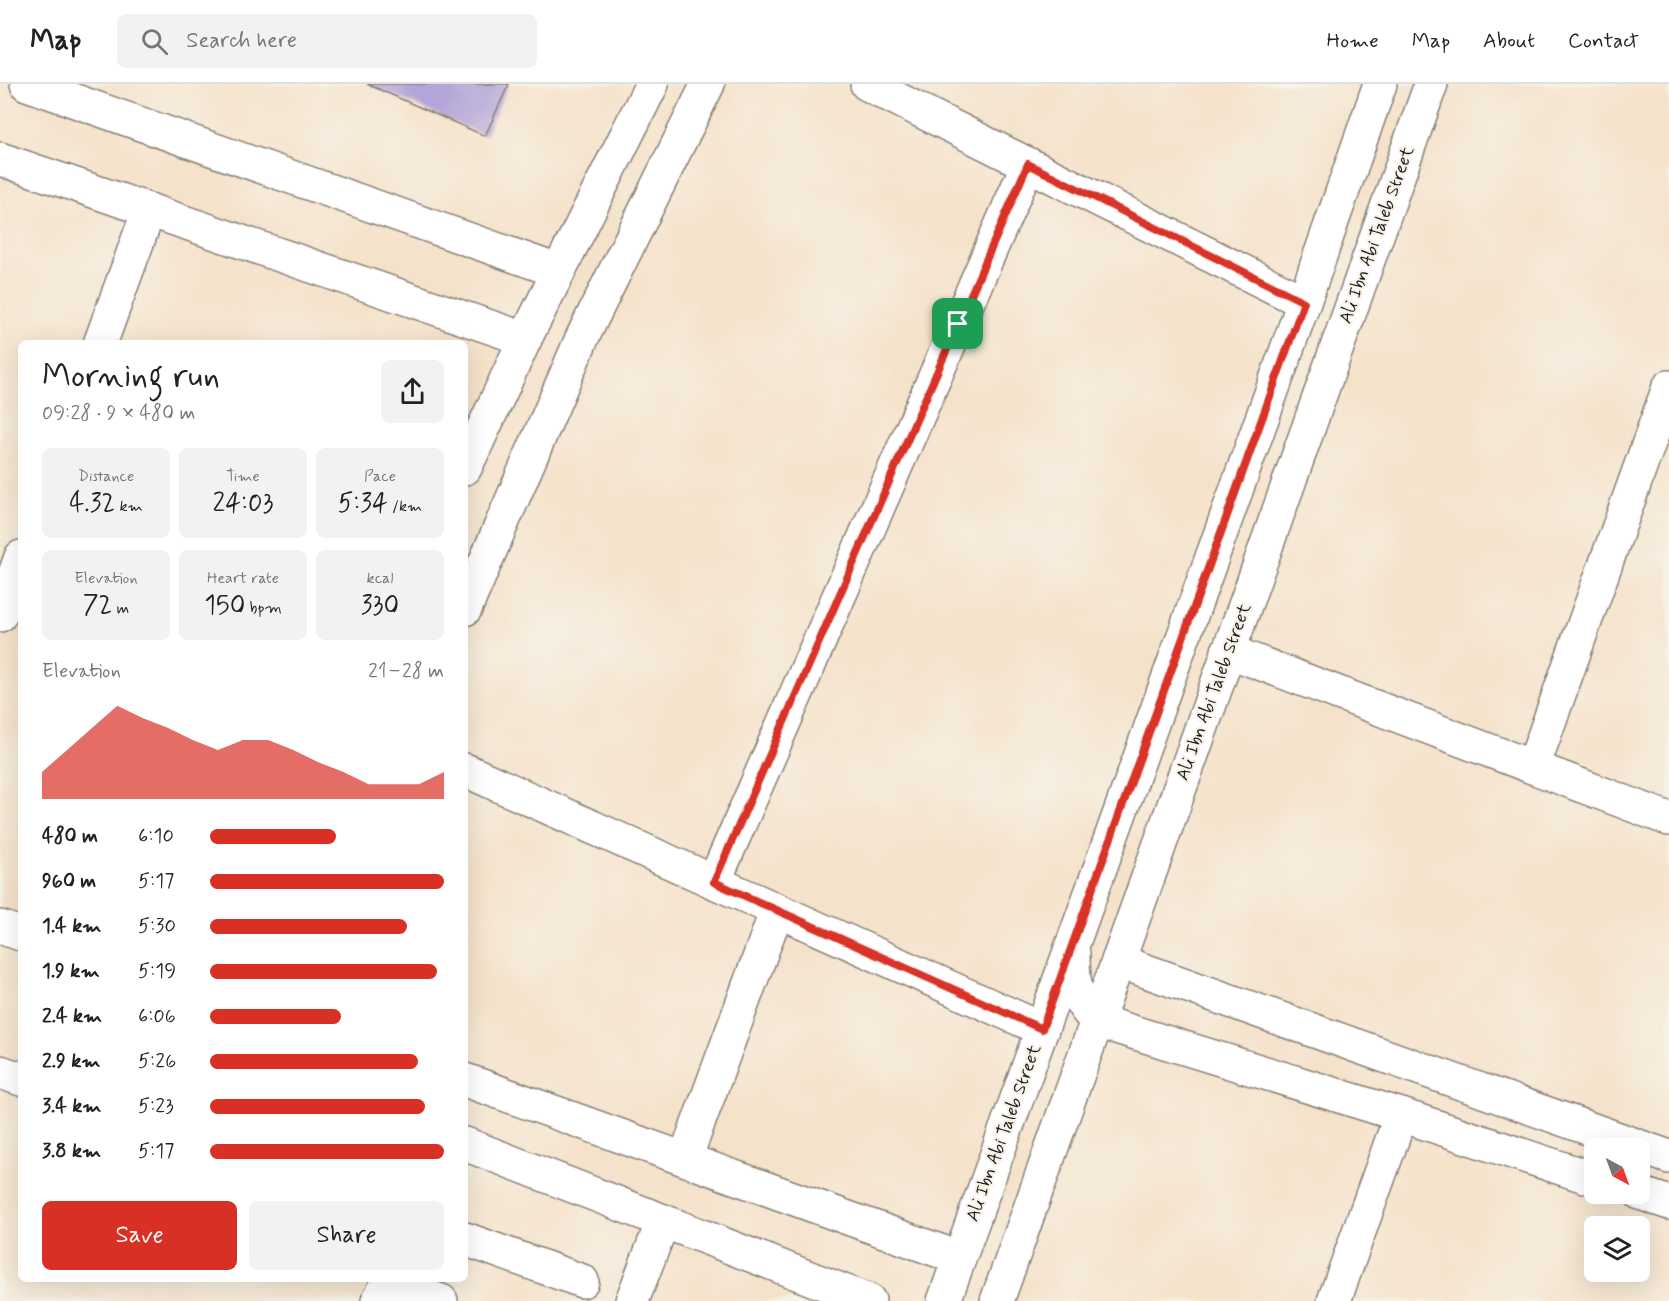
<!DOCTYPE html>
<meta charset="utf-8">
<style>
body{margin:0;font-family:Mynerve,sans-serif;background:#f2f2f2;color:#222;height:100vh;display:flex;flex-direction:column;font-size:22px;white-space:nowrap}
*{box-sizing:border-box;margin:0}
p{font-size:20px;color:#767676}
.icon{flex:none;width:33px;height:33px;fill:none;stroke:currentColor;stroke-width:2;stroke-linecap:round;stroke-linejoin:round}
.map{position:relative;flex:1;overflow:hidden}
.side{position:absolute;left:18px;top:256px;width:450px;height:942px;display:flex;flex-direction:column;background:#fff;border-radius:9px;box-shadow:0 6px 24px #0002}
.side>*{flex:none}
.needle{width:39px;rotate:139deg}
.buttons{position:absolute;left:1584px;top:1054px;display:grid;gap:12px}
.buttons a{display:grid;place-items:center;width:66px;height:66px;border-radius:9px;background:#fff;box-shadow:0 6px 24px #0002;font-size:30px}
.pin{position:absolute;display:grid;place-items:center;width:51px;height:51px;color:#fff;margin:-26px;border-radius:12px;box-shadow:0 3px 9px #0006}
.round{display:grid;place-items:center;flex:none;width:63px;height:63px;border-radius:9px;background:#f2f2f2}
.overview{display:flex;align-items:center;justify-content:space-between;height:102px;padding:0 24px}
h1{font-size:33px;font-weight:600;line-height:45px}
.figures{display:grid;grid-template-columns:repeat(3,1fr);gap:9px;height:102px;padding:6px 24px}
.figures div{display:grid;align-content:center;border-radius:9px;background:#f2f2f2;text-align:center}
.figures b{font-size:26px;font-weight:600}
.figures small{font-size:16px;font-weight:400}
.figures p{font-size:16px}
.chart{height:168px;padding:12px 24px}
.chart p{display:flex;justify-content:space-between}
.chart svg{width:100%;height:108px;margin-top:6px;fill:#d93025;opacity:.7}
.primary-button{display:flex;gap:12px;margin-top:auto;padding:12px 24px}
.primary-button a{flex:1;height:69px;border-radius:9px;background:#d93025;color:#fff;font-size:24px;font-weight:600;line-height:69px;text-align:center}
.primary-button a+a{background:#f2f2f2;color:#222}
ul{padding:0 24px;list-style:none;font-size:20px}
li{display:grid;grid-template-columns:96px 72px 1fr;align-items:center;height:45px}
li i{height:15px;border-radius:8px;background:#d93025}
header{display:flex;align-items:center;gap:36px;box-sizing:border-box;height:84px;padding:0 30px;background:#fff;border-bottom:2px solid #e0e0e0}
header strong{font-size:28px}
nav{display:flex;gap:33px;margin-inline-start:auto;font-size:21px}
.search{width:420px;height:54px;background:#f2f2f2;display:flex;align-items:center;gap:15px;box-sizing:border-box;padding:0 21px;border-radius:9px;color:#767676;font-size:22px}
.map>svg:first-child{display:block}
</style>
<header>
<strong>Map</strong>
<div class="search"><svg class="icon" aria-label="search" viewBox="0 0 24 24"><circle cx="10" cy="10" r="6"/><path d="M15 15l6 6"/></svg>Search here</div>
<nav><a>Home</a><a>Map</a><a>About</a><a>Contact</a></nav>
</header>
<div class="map">
<svg width="1669" height="1217" viewBox="0 0 1669 1217">
<rect width="100%" height="100%" fill="#f7f3e8"/>
<filter id="ink" filterUnits="userSpaceOnUse"><feTurbulence type="fractalNoise" baseFrequency=".0167" numOctaves="2"/><feDisplacementMap in="SourceGraphic" scale="12" xChannelSelector="R" yChannelSelector="G"/><feConvolveMatrix kernelMatrix="1 2 1 2 8 2 1 2 1" color-interpolation-filters="sRGB"/></filter>
<filter id="wash" filterUnits="userSpaceOnUse"><feTurbulence type="fractalNoise" baseFrequency=".008" numOctaves="4" result="noise"/><feDisplacementMap in="SourceGraphic" scale="24" xChannelSelector="R" yChannelSelector="G"/><feGaussianBlur stdDeviation="1.35" result="paint"/><feColorMatrix in="noise" values="0 0 0 0 0 0 0 0 0 0 0 0 0 0 0 0 0 1.4 0 .05"/><feComposite in="paint" operator="in"/></filter>
<g filter="url(#wash)">
<rect width="100%" height="100%" fill="#f5e2cb"/>
<g id="blocks">
<!-- building -->
<path fill="#b4a5d8" d="M367,0h142l-24,52z"/>
</g>
</g>
<g filter="url(#ink)">
<use href="#blocks" fill-opacity="0" stroke="#887f74" stroke-width="1.5"/>
<g fill="none" stroke-linecap="round" stroke-linejoin="round">
<defs>
<g id="minor">
<path d="M27,0l531,187"/>
<path d="M867,0l437,218"/>
<path d="M0,75l525,180"/>
<path d="M100,260l49,-134"/>
<path d="M465,384l60,-129 127,-255"/>
<path d="M465,525l117,-271 126,-254"/>
<path d="M0,531l21,-58"/>
<path d="M1228,567l441,168"/>
<path d="M1533,683l136,-380"/>
<path d="M465,686l577,259"/>
<path d="M714,798l314,-718"/>
<path d="M0,843l21,7"/>
<path d="M1073,869c0,30 1,46 24,68l304,94 193,64"/>
<path d="M1118,877l551,196"/>
<path d="M0,988l21,7"/>
<path d="M465,996l494,178"/>
<path d="M465,1060l404,157"/>
<path d="M685,1075l92,-249"/>
<path d="M1640,1109l29,10"/>
<path d="M465,1155l117,42"/>
<path d="M378,1217l6,-11 10,-5 47,16"/>
<path d="M632,1217l31,-80"/>
<path d="M944,1217l360,-999 76,-218"/>
<path d="M997,1217l434,-1217"/>
<path d="M1334,1217l67,-186"/>
</g>
</defs>
<!-- minor casing -->
<use href="#minor" stroke="#887f74" stroke-width="36"/>
<!-- minor -->
<use href="#minor" stroke="#fff" stroke-width="33"/>
</g>
</g>
<g fill="none" stroke-linecap="round" stroke-linejoin="round" filter="url(#ink)">
<defs>
<path id="route" d="M1028,80l276,138 -262,727 -328,-147z"/>
</defs>
<!-- route casing -->
<use href="#route" stroke="#fff" stroke-width="12"/>
<!-- route -->
<use href="#route" stroke="#d93025" stroke-width="8"/>
</g>
<g text-anchor="middle" dominant-baseline="central" stroke-width="4.5" stroke-linejoin="round" paint-order="stroke">
<!-- street labels -->
<g font-size="18" fill="#1c1c1c" stroke="#f7f3e8">
<text transform="translate(1377 151) rotate(-70)">Ali Ibn Abi Taleb Street</text>
<text transform="translate(1214 608) rotate(-70)">Ali Ibn Abi Taleb Street</text>
<text transform="translate(1004 1049) rotate(-70)">Ali Ibn Abi Taleb Street</text>
</g>
</g>
</svg>
<div class="buttons">
<a><svg class="needle" viewBox="-14 -14 28 28"><path d="M0-13l5 13h-10z" fill="#e53935"/><path d="M0 13l5-13h-10z" fill="#767676"/></svg></a>
<a><svg class="icon" aria-label="layers" viewBox="0 0 24 24"><path d="M12 4l9 5-9 5-9-5zM3 14l9 5 9-5"/></svg></a>
</div>
<div class="pin" style="left:958px;top:240px;background:#1e9e55"><svg class="icon" aria-label="arrive" viewBox="0 0 24 24"><path d="M6 21V4h12l-3 4 3 4H6"/></svg></div>
<section class="side">
<div class="overview"><div><h1>Morning run</h1><p>09:28 · 9 × 480 m</p></div><a class="round"><svg class="icon" aria-label="share" viewBox="0 0 24 24"><path d="M12 15V3M7 8l5-5 5 5M5 13v7h14v-7"/></svg></a></div>
<div class="figures">
<div><p>Distance</p><b>4.32<small> km</small></b></div>
<div><p>Time</p><b>24:03</b></div>
<div><p>Pace</p><b>5:34<small> /km</small></b></div>
</div>
<div class="figures">
<div><p>Elevation</p><b>72<small> m</small></b></div>
<div><p>Heart rate</p><b>150<small> bpm</small></b></div>
<div><p>kcal</p><b>330</b></div>
</div>
<div class="chart"><p><span>Elevation</span>21–28 m</p>
<svg viewBox="0 0 160 44" preserveAspectRatio="none"><path d="M0 44V33L10 24L20 15L30 6L40 11L50 15L60 20L70 24L80 20L90 20L100 24L110 29L120 33L130 38L140 38L150 38L160 33V44z"/></svg>
</div>
<ul>
<li><b>480 m</b>6:10<i style="width:54%"></i></li>
<li><b>960 m</b>5:17<i style="width:100%"></i></li>
<li><b>1.4 km</b>5:30<i style="width:84%"></i></li>
<li><b>1.9 km</b>5:19<i style="width:97%"></i></li>
<li><b>2.4 km</b>6:06<i style="width:56%"></i></li>
<li><b>2.9 km</b>5:26<i style="width:89%"></i></li>
<li><b>3.4 km</b>5:23<i style="width:92%"></i></li>
<li><b>3.8 km</b>5:17<i style="width:100%"></i></li>
</ul>
<div class="primary-button"><a>Save</a><a>Share</a></div>
</section>
</div>
